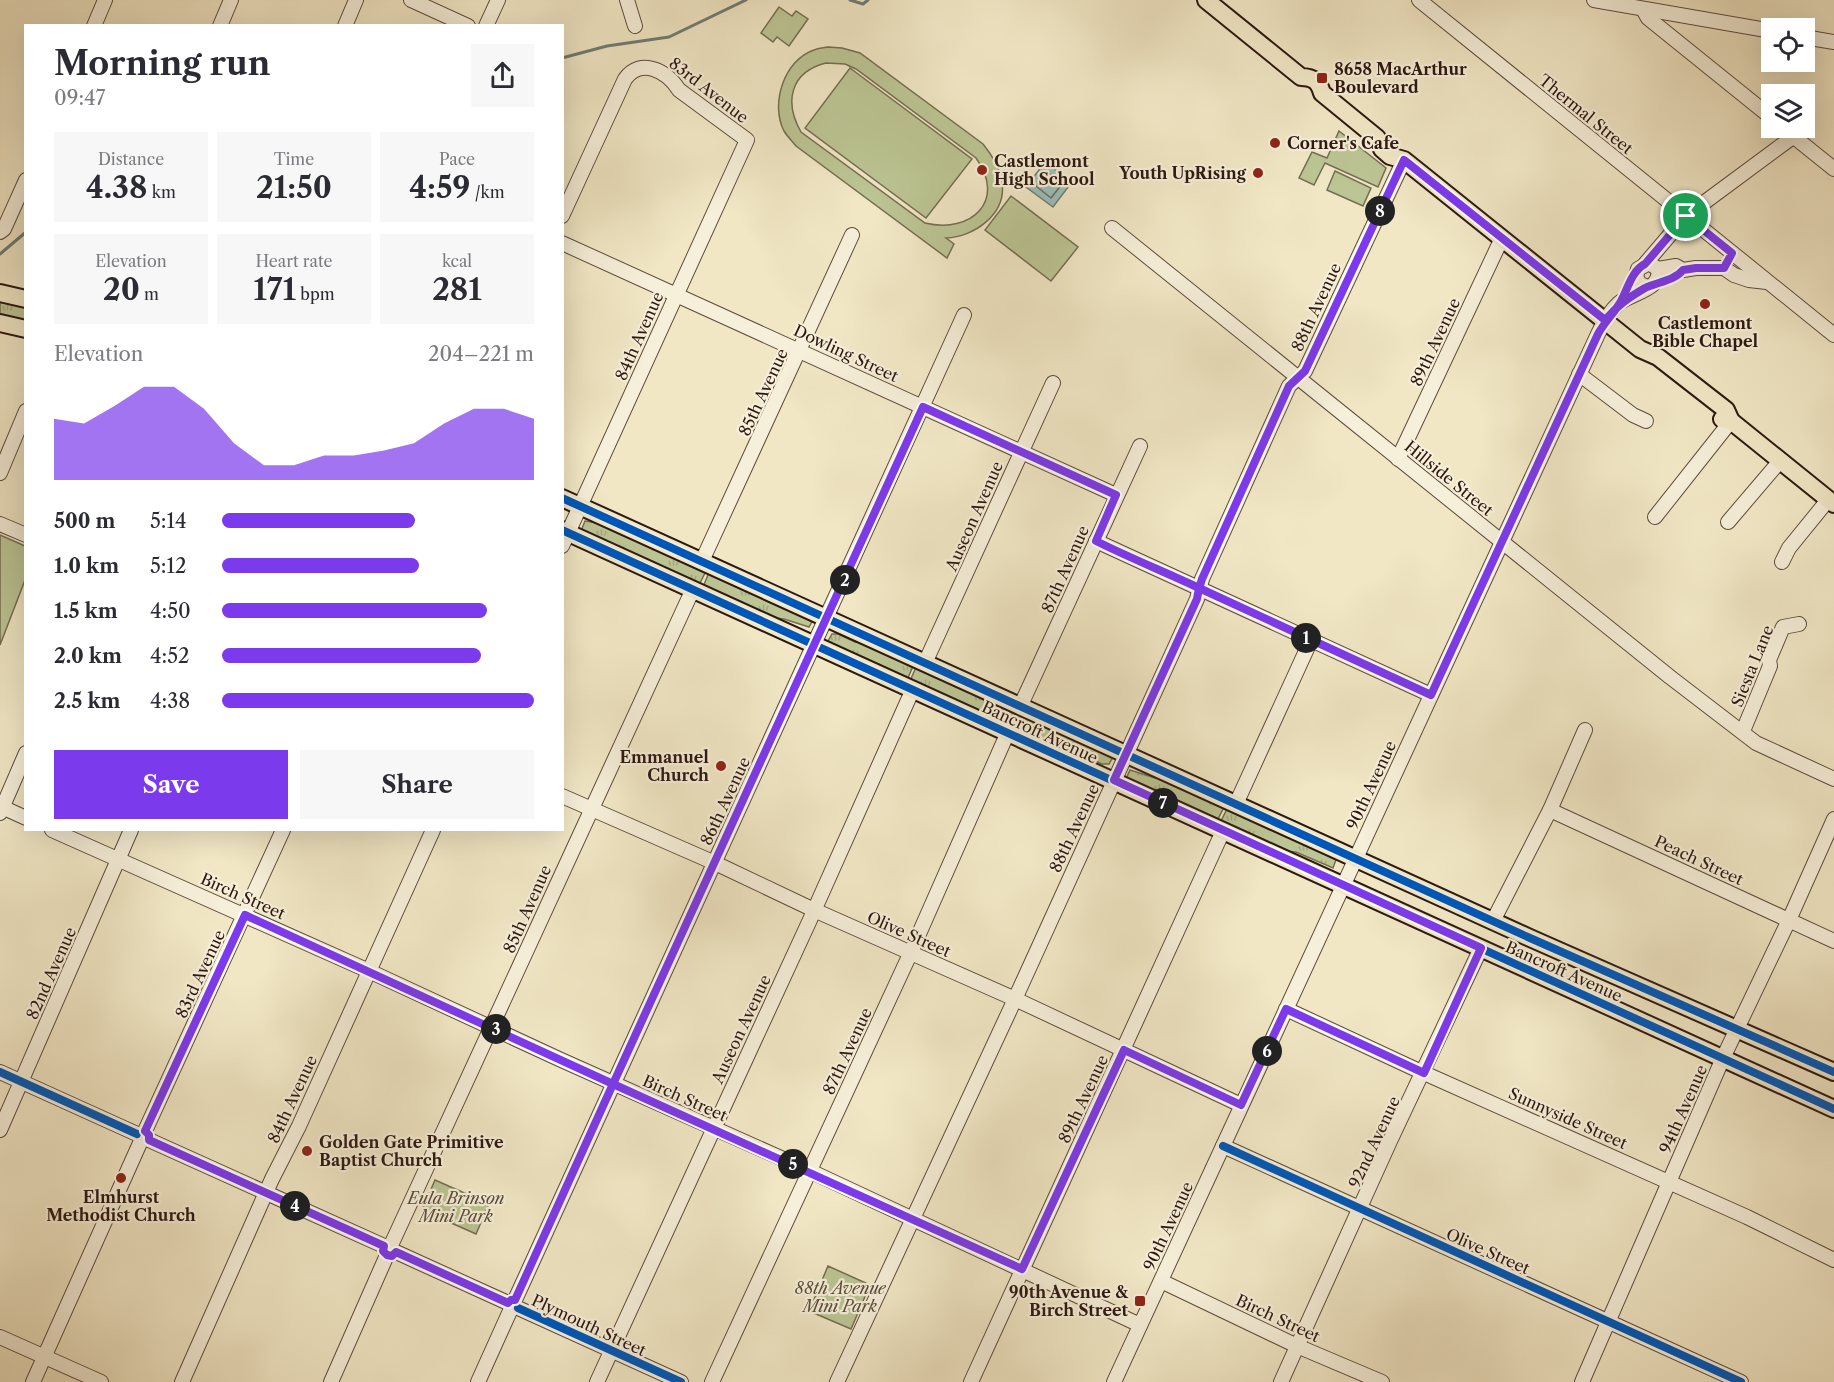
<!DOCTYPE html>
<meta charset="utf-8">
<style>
body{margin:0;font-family:"Libre Caslon Text",serif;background:#f7f7f7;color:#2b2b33;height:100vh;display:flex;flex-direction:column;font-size:22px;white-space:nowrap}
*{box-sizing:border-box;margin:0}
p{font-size:20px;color:#7c7c81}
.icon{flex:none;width:33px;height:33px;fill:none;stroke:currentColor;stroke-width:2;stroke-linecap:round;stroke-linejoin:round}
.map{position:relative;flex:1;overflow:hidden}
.sheet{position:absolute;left:24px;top:24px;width:540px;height:807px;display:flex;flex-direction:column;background:#fff;border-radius:0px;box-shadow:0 6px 24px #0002}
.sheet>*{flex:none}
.tools{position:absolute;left:1761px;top:18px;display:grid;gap:12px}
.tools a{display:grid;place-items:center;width:54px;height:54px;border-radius:0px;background:#fff;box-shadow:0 6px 24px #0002;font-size:30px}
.pin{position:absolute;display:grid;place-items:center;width:51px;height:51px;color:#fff;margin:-26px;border:3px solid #fff;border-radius:50%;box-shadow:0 2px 6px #0007}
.km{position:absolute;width:30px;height:30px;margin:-15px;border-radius:50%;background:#222;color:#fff;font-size:16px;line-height:30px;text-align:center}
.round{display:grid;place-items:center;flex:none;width:63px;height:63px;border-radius:0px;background:#f7f7f7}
.summary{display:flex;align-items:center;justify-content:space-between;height:102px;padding:0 30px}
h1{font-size:33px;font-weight:700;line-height:45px}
.stats{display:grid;grid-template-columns:repeat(3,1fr);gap:9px;height:102px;padding:6px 30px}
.stats div{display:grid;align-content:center;border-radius:0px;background:#f7f7f7;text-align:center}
.stats b{font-size:30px;font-weight:700}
.stats small{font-size:16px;font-weight:400}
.stats p{font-size:16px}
.chart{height:168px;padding:12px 30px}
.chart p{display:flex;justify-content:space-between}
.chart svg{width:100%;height:108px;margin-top:6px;fill:#7c3aed;opacity:.7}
.action{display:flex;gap:12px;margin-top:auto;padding:12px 30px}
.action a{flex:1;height:69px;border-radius:0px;background:#7c3aed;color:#fff;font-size:24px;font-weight:700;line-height:69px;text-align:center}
.action a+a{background:#f7f7f7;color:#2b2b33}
ul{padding:0 30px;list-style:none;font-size:20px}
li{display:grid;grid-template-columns:96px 72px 1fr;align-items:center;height:45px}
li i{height:15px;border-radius:8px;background:#7c3aed}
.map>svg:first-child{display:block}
</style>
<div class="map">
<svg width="1834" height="1382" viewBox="0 0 1834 1382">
<defs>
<pattern id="grass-tufts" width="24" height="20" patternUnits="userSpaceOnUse" patternTransform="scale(1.5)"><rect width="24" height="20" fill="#bcc594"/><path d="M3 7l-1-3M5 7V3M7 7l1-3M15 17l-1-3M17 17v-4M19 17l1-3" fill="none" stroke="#a2a87f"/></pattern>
</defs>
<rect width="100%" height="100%" fill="#f1e7c5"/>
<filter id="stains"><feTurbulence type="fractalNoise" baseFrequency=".00333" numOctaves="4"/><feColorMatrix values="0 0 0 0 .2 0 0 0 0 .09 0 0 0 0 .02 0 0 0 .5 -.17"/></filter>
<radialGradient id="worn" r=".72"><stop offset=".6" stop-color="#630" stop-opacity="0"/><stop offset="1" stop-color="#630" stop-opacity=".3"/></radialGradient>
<!-- grass -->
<g fill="url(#grass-tufts)" stroke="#746e52" stroke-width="1.5">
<path d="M0,300l25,6v19l-25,-7z"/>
<path d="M585,521c13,1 23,8 37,9l85,39 -8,16 -118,-54z"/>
<path d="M710,570l104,48 -5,9 -25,-8 -11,-1 -70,-31z"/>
<path d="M832,634h6l17,8 14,1 45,21 -7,16 -80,-37z"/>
<path d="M917,665l91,41 -7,17 -91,-42z"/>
<path d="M1012,708l102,47 -5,9h-7l-15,-7 -15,-2 -68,-30z"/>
<path d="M1130,770l25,8h8l62,27 -8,16 -91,-42z"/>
<path d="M1228,807l109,50 -4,11 -37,-16 -12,-1 -64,-28z"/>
</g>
<!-- park -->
<g fill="#bcc594" stroke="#746e52" stroke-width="1.5" fill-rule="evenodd">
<path d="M779,7l13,9 4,-5 12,8 -19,27 -12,-9 -4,5 -12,-9z"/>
<path d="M828,47l14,1 18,5 123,91c9,11 17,24 19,38 5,32 -28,55 -56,56l8,6 -7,14 -151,-112c-4,-5 -9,-10 -12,-15 -14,-27 0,-71 30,-81 4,-2 9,-2 14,-3zM826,63l19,1 11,5 120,89c31,43 -5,76 -51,65l-124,-91c-17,-30 -11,-60 25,-69z"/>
<path d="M850,68l122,91 -46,59 -121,-90z"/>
<path d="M1339,131l47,37 -8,19 -53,-24 -11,22 -15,-7 13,-26 15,6z"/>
<path d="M1335,171l36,17 -8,18 -36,-16z"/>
<path d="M1011,196l67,51 -27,34 -66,-51z"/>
<path d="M0,535l25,11v34l-25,65z"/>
<path d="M435,1180l54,24 -13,30 -54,-24z"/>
<path d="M828,1266l42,19 -19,44 -42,-18z"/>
</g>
<!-- water -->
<path fill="#9bbfb8" stroke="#6f7c75" stroke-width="1.5" d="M1045,162l27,20 -19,25 -27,-20z"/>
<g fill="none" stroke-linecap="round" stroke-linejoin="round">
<!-- shore -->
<path stroke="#646c64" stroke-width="1.5" d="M1047,172l15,12 -11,14 -15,-12z"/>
<!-- stream -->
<g stroke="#6f7c75" stroke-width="3">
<path d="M850,0l13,4 5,-4"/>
<path d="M562,58l45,-12 62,-9 77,-37"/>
<path d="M0,254l26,-22"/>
</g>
<defs>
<g id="minor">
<path d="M411,0l57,26"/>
<path d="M627,0l8,26"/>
<path d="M1419,0l415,335"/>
<path d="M1594,0l178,31"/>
<path d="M1643,9l5,9 124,100"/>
<path d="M94,26l11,-26"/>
<path d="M220,26l11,-26"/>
<path d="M345,26l11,-26"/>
<path d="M486,26l12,-26"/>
<path d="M1804,37l30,5"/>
<path d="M1783,128l51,41"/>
<path d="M562,216l63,-137c16,-22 42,-8 54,11l68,50 -185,406"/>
<path d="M1112,228l558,449 86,66 78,36"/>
<path d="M0,232l4,-3 22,-49"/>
<path d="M562,243l554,252"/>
<path d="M1645,264l41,-48 108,-80"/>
<path d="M1658,269l18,-3 7,4 13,-2h28l10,7 15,5 18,2"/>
<path d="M1579,374l54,41 13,6"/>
<path d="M1398,459l104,-221"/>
<path d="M0,473l26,-62"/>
<path d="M1655,517l76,-96"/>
<path d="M1728,522l52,-61"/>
<path d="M0,524l26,11"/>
<path d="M1096,541l335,154"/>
<path d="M702,561l150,-326"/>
<path d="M1782,562l7,-14 39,-48"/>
<path d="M925,663l128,-280"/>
<path d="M1020,707l120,-261"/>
<path d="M1743,731l27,-65 -1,-6 14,-33 16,-3"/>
<path d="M562,796l153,67 99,47 201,89 226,106"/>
<path d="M1236,804l75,-164"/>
<path d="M2,807l24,11"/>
<path d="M1550,810l284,131"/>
<path d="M0,813l26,-60"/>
<path d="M52,830l317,141 190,88 251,112 330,154"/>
<path d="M1493,921l57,-111 35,-80"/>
<path d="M1286,1009l129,60 332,148 87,43"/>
<path d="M0,1072l137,62"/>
<path d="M0,1130l131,-300"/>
<path d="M145,1131l138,-301"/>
<path d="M149,1140l235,106"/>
<path d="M1223,1146l518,236"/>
<path d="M392,1243l301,-654"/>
<path d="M396,1252l112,51"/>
<path d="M1161,1281l136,65 85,36"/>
<path d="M515,1300l449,-985"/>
<path d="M518,1308l163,74"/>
<path d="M0,1337l101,45"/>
<path d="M33,1382l107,-239"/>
<path d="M182,1382l90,-203 27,-53 134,-296"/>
<path d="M331,1382l56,-127"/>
<path d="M478,1382l32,-71"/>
<path d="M597,1382l212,-460 104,-233"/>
<path d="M712,1382l199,-430 97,-220"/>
<path d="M837,1382l178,-383 182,-400 5,-20 87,-193 16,-15 99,-211"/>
<path d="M971,1382l252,-551"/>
<path d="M1114,1382l484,-1048c5,-11 12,-23 21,-31 13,-10 44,-14 39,-34l-9,-6 -11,6 -2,8 4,7 8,3"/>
<path d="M1281,1382l109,-241 91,-193"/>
<path d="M1582,1382l141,-324 66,-138 45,-101"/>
</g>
<g id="major">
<path d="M1206,0l95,77c13,0 18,5 21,16l55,45 5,11 8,7 14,4 236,189 18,8 68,53 5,11"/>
<path d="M0,293l26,6"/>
<path d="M0,323l26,6"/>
<path d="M1722,419l9,2 103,83"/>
<path d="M562,498l968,440 304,134"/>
<path d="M562,530l1272,579"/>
</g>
</defs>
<!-- minor casing -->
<use href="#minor" stroke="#5e4c3d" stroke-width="16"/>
<!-- major casing -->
<use href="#major" stroke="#2d1810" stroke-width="20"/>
<!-- minor -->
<use href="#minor" stroke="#f6efd9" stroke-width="14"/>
<!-- major -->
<use href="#major" stroke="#f1e7c5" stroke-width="16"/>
<defs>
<g id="cycleway">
<path d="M562,498l968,440 304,134"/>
<path d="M562,530l1272,579"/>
<path d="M0,1072l137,62"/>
<path d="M149,1140l235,106"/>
<path d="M1223,1146l518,236"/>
<path d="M396,1252l112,51"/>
<path d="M518,1308l163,74"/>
</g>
</defs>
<!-- cycleway casing -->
<use href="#cycleway" stroke="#f6efd9" stroke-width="11"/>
<!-- cycleway -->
<use href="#cycleway" stroke="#0057b8" stroke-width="8"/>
</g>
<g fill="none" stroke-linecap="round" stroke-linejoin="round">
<defs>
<path id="route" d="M1686,216l-41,48c-13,6 -18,27 -25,39 -7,11 -16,20 -22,31l-167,361 -232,-107c-34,-16 -69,-30 -103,-47l20,-46 -193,-88 -310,677 -368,-169 -100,216 4,4v5l235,106 -1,5 4,4 5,1 4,-4 112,51 3,-3h4l98,-216 409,185 102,-219 117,55 45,-96 138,64 57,-125 -367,-168 83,-181c1,-7 3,-14 5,-20l87,-193 16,-15 99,-211 201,160c13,-15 23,-22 40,-32 12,-6 29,-7 38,-18l13,-2h28l8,-15 -46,-37"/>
</defs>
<!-- route casing -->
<use href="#route" stroke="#fff" stroke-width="12"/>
<!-- route -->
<use href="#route" stroke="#7c3aed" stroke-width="8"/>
</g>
<!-- markers -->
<g fill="#8f2418" stroke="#f6efd9" stroke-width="2">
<rect x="1316" y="72" width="12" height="12" rx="3"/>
<circle cx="1275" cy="143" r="6"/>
<circle cx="982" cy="170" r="6"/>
<circle cx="1258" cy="173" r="6"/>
<circle cx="1705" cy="304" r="6"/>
<circle cx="721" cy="766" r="6"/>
<circle cx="307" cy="1151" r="6"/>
<circle cx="121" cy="1178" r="6"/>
<rect x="1134" y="1295" width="12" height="12" rx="3"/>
</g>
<g text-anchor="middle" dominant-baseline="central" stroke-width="4.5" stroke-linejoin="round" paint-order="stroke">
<!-- poi labels -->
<g font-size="16" font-weight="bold" fill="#2d1810" stroke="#f6efd9" text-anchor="start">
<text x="1334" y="69">8658 MacArthur<tspan x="1334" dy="18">Boulevard</tspan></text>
<text x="1287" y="143">Corner's Cafe</text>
<text x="994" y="161">Castlemont<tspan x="994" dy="18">High School</tspan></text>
<text x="1246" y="173" text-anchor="end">Youth UpRising</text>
<text x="1705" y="323" text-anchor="middle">Castlemont<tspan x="1705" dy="18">Bible Chapel</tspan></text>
<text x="709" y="757" text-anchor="end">Emmanuel<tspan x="709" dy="18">Church</tspan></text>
<text x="319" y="1142">Golden Gate Primitive<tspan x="319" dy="18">Baptist Church</tspan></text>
<text x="121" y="1197" text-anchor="middle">Elmhurst<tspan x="121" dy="18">Methodist Church</tspan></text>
<text x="1128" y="1292" text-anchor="end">90th Avenue &amp;<tspan x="1128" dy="18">Birch Street</tspan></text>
</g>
<!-- street labels -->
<g font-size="16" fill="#2d1810" stroke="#f6efd9">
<text transform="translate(709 90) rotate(38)">83rd Avenue</text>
<text transform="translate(1586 114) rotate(39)">Thermal Street</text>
<text transform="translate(1316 307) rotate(-65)">88th Avenue</text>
<text transform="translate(639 336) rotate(-66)">84th Avenue</text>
<text transform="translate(1435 342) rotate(-65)">89th Avenue</text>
<text transform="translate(846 353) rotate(25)">Dowling Street</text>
<text transform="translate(763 392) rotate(-65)">85th Avenue</text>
<text transform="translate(1449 478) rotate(39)">Hillside Street</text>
<text transform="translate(974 516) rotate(-66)">Auseon Avenue</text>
<text transform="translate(1065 569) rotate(-66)">87th Avenue</text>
<text transform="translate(1752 666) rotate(-68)">Siesta Lane</text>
<text transform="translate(1040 732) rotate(25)">Bancroft Avenue</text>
<text transform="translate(1371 785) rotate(-65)">90th Avenue</text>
<text transform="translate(725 801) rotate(-65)">86th Avenue</text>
<text transform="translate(1074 828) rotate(-65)">88th Avenue</text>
<text transform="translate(1699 860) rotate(25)">Peach Street</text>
<text transform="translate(243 896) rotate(24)">Birch Street</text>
<text transform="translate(527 909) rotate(-66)">85th Avenue</text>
<text transform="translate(909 934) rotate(24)">Olive Street</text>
<text transform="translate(1564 971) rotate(24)">Bancroft Avenue</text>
<text transform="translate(51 973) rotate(-66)">82nd Avenue</text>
<text transform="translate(200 974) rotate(-65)">83rd Avenue</text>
<text transform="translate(741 1029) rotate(-65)">Auseon Avenue</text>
<text transform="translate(847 1051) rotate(-65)">87th Avenue</text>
<text transform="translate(685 1098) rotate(24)">Birch Street</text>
<text transform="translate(292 1099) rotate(-65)">84th Avenue</text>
<text transform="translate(1083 1099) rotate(-65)">89th Avenue</text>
<text transform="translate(1683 1109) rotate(-66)">94th Avenue</text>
<text transform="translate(1568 1118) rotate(24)">Sunnyside Street</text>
<text transform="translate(1374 1142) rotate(-65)">92nd Avenue</text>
<text transform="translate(1168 1226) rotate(-65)">90th Avenue</text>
<text transform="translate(1488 1251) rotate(24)">Olive Street</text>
<text transform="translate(1278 1318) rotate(25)">Birch Street</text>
<text transform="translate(589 1325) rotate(25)">Plymouth Street</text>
</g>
<!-- park labels -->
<g font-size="16" font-style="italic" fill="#584c38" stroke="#f6efd9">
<text x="456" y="1198">Eula Brinson<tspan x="456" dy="18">Mini Park</tspan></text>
<text x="840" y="1288">88th Avenue<tspan x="840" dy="18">Mini Park</tspan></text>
</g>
</g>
<rect width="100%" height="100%" filter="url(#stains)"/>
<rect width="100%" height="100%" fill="url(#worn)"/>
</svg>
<div class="tools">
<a><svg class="icon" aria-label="locate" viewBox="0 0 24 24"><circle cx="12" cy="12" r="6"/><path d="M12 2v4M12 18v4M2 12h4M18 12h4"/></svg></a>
<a><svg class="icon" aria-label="layers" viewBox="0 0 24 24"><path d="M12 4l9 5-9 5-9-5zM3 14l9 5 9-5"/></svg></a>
</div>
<div class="pin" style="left:1686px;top:216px;background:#1e9e55"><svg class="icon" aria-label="arrive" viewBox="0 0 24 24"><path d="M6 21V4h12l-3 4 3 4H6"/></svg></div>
<b class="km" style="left:1306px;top:638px">1</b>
<b class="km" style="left:845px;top:580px">2</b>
<b class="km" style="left:496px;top:1029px">3</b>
<b class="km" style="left:295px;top:1206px">4</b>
<b class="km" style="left:793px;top:1164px">5</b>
<b class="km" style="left:1267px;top:1051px">6</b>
<b class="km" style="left:1163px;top:803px">7</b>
<b class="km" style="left:1380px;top:211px">8</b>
<section class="sheet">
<div class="summary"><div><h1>Morning run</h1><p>09:47</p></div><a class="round"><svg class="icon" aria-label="share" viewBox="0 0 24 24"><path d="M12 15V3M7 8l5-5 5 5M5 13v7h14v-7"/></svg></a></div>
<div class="stats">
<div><p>Distance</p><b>4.38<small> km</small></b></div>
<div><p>Time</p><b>21:50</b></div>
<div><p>Pace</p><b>4:59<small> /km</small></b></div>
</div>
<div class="stats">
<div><p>Elevation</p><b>20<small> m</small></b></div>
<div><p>Heart rate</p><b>171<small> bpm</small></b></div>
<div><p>kcal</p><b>281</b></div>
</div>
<div class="chart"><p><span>Elevation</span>204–221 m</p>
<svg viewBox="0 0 160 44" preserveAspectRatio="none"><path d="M0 44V19L10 21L20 14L30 6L40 6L50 15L60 29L70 38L80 38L90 34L100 34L110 32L120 29L130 21L140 15L150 15L160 19V44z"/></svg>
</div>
<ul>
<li><b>500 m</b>5:14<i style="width:62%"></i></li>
<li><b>1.0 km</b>5:12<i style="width:63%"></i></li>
<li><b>1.5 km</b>4:50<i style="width:85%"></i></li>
<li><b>2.0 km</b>4:52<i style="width:83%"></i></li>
<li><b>2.5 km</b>4:38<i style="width:100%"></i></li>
</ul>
<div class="action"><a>Save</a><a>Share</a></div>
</section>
</div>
